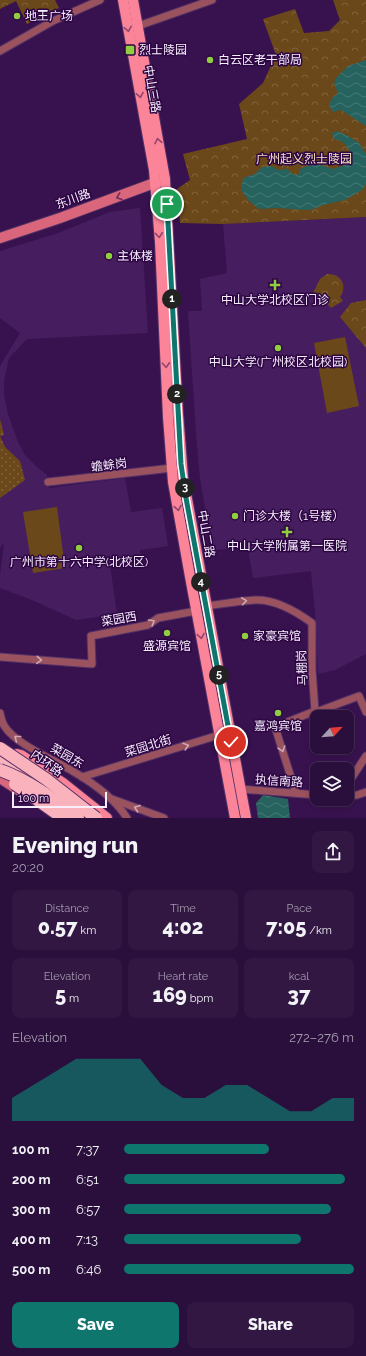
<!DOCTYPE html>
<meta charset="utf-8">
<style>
body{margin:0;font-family:Raleway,"Noto Sans SC",sans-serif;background:#321742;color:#f1f3f6;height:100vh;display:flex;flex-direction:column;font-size:15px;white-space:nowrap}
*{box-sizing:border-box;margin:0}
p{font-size:13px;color:#a59caf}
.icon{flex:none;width:22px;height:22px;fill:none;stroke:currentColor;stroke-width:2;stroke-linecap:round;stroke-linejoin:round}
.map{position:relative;height:818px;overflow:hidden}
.sheet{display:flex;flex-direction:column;background:#2a0e3b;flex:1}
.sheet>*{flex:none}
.needle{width:26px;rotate:64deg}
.controls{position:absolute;left:310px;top:710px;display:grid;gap:8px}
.controls a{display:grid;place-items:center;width:44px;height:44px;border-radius:8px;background:#2a0e3b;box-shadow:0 2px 6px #0003,0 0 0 1px #462e55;font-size:20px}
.scale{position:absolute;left:12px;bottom:10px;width:95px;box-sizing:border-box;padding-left:4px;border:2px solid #f6eefd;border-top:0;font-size:11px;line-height:14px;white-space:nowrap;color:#f6eefd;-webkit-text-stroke:3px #2e0643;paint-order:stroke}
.pin{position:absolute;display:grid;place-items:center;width:34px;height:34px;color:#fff;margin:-17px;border:2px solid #fff;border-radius:50%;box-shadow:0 1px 4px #0007}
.km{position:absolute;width:20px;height:20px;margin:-10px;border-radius:50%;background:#222;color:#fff;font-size:11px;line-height:20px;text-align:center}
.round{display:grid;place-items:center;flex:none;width:42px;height:42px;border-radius:8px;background:#321742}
.overview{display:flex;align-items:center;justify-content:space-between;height:68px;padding:0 12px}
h1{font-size:22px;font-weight:800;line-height:30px}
.metrics{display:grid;grid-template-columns:repeat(3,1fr);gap:6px;height:68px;padding:4px 12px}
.metrics div{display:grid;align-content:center;border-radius:8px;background:#321742;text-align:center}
.metrics b{font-size:20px;font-weight:800}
.metrics small{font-size:11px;font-weight:400}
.metrics p{font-size:11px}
.chart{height:112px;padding:8px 12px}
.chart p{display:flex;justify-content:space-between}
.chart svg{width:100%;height:72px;margin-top:4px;fill:#0f766e;opacity:.7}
.primary-button{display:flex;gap:8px;margin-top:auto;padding:8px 12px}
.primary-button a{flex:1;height:46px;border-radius:8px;background:#0f766e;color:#fff;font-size:16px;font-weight:800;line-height:46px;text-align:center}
.primary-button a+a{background:#321742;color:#f1f3f6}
ul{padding:0 12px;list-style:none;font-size:13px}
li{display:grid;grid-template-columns:64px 48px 1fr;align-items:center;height:30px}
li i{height:10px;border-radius:5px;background:#0f766e}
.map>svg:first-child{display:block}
</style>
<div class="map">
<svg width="366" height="818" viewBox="0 0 366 818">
<defs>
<pattern id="grass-dots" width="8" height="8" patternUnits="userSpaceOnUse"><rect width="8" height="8" fill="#6b481a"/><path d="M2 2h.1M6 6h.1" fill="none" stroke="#81633c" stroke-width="1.8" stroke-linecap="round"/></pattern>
<pattern id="forest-crowns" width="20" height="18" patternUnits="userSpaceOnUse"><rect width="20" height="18" fill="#6b481a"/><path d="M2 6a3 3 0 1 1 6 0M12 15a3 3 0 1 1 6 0" fill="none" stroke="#81633c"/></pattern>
<pattern id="water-waves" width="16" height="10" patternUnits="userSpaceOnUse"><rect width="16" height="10" fill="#26625e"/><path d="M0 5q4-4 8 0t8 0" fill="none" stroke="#467976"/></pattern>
</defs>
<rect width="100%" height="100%" fill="#38124f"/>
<!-- built -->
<g fill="#461e5f">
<path d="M140,208l8,125 -121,6 -18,19 -5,23v15l4,18 10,28 7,13 12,12 10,8 2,13 76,-10 6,34 31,-4 6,38 -28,4 1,10 -31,5 7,49 -41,6 -44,-20 -32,-12v-13l4,-32 -4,5v-182l20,-33 -20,-15v-67l58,-18 52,-21z"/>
<path d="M366,217v437l-31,16 -17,4 -2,-51 -5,-52 -58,7 -5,-30 -36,2 -12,-72 -3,-32 -9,-135h14l-2,-32 27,-6 -4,-49z"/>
</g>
<!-- grass -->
<path fill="url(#grass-dots)" d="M0,419l4,16 -4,1 5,11 15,14 5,19 -25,18z"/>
<!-- forest -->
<g fill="url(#forest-crowns)">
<path d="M0,0h55l4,8 -32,16 -11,-23 -16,8z"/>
<path d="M333,0h33v217l-143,7 -43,-1 -3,-34 13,-9 -7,-26 64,-15 -8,-35 24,-21 13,-28 -13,-36 32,-10 9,24 25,-2 11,-11z"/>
<path d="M327,274c14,-1 21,12 13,23l3,4 -12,7 -7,-8 -11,-7 7,-14z"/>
<path d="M366,300v48l-26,-31 11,-14z"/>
</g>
<!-- garden -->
<g fill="#6b481a">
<path d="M345,337l14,69 -32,7 -13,-70z"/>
<path d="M57,507l8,61 -32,5 -10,-61z"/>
</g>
<!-- water -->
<g fill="url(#water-waves)">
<path d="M366,60v66l-25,-16 -8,2 -4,-7 3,-7 6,-5 -4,-10 2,-5 12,-12z"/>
<path d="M337,131l11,5 11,7 7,11v30l-4,6 -17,10 -22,5 -9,4 -9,1 -28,-2 -18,1 -10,-8 -8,-11 2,-12 12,-4 7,-7 10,-1 6,4 9,-1 7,6 5,-1 1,-5 12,-5 9,1 12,4 15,-5 4,-9c-4,-8 -8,-15 -18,-16l-2,-6z"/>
<path d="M263,795l25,4 2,19h-32l-2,-15z"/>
</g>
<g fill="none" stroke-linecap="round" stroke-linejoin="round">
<defs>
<g id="street">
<path d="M138,26l74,-26"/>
<path d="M0,51l53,-30 47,-21"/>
<path d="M48,482l124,-14"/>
<path d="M206,606c16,-2 33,-5 49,-6 21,-1 42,12 57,23v46l3,42 -40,16 21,66"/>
<path d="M0,657l92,7 -1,-28 57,-11 10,-7 38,-7"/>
<path d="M315,711h4l40,-15 7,16"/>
<path d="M0,713c1,5 2,10 5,14 12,18 50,33 69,45 19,11 41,27 53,46"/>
<path d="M82,777l137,-42"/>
<path d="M347,785l19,-29"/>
<path d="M240,789l77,6"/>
<path d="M347,796l10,-1 9,-3"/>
<path d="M112,799l52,19"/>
</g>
<g id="secondary">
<path d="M0,238l60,-20 105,-39"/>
<path d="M0,778l20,13"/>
</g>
<g id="primary">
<path d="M123,0l31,170 6,72 8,175 5,65 18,100 44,236"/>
<path d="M133,0l32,179 13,234 5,64 63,341"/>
<path d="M17,754l4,1 42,28 44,35"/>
<path d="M11,764l40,27"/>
</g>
<path id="highway" d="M0,757l20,8"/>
</defs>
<!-- street casing -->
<use href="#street" stroke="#533167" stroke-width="9"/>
<!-- secondary casing -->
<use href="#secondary" stroke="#533167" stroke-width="12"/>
<!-- primary casing -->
<use href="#primary" stroke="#533167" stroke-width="12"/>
<!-- highway casing -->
<use href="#highway" stroke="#533167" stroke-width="14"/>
<!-- street -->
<use href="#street" stroke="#9a525e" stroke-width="7"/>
<!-- secondary -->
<use href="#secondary" stroke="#da667c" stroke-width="10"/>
<!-- primary -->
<use href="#primary" stroke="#fb8499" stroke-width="10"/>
<!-- highway -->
<use href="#highway" stroke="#fab2bc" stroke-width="12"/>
<defs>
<g id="highway-bridge">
<path d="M0,748l46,31 50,39"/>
<path d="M0,770c28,10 54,29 78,48"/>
<path d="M15,784l48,34"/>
</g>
</defs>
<!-- highway-bridge casing -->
<use href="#highway-bridge" stroke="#533167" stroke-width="14" stroke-linecap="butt"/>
<!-- highway-bridge -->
<use href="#highway-bridge" stroke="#fab2bc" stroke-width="12"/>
</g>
<!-- one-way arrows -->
<defs><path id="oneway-chevron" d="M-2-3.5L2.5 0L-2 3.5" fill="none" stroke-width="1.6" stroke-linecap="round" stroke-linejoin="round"/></defs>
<g stroke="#94456e">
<use href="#oneway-chevron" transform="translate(128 29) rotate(80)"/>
<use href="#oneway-chevron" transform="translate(140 95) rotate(80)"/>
<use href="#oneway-chevron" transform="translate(158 141) rotate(-101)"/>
<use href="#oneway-chevron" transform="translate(159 235) rotate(86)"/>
<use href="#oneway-chevron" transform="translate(166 365) rotate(87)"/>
<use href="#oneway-chevron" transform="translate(178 508) rotate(80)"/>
<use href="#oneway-chevron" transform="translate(201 636) rotate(79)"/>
</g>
<use stroke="#732c5a" href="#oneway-chevron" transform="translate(119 197) rotate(160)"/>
<g stroke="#cda8b5">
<use href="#oneway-chevron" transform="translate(244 601) rotate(-8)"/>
<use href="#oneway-chevron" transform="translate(152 622) rotate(-31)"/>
<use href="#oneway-chevron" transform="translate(39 660) rotate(4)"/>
<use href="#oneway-chevron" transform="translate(17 738) rotate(-142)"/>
<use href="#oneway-chevron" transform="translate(186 746) rotate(-18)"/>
<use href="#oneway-chevron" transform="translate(282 749) rotate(73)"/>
<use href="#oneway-chevron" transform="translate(137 808) rotate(-160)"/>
</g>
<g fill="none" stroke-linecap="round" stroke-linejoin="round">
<defs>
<path id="route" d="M167,204l14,260 5,34 45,244"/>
</defs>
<!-- route casing -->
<use href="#route" stroke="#fff" stroke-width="8"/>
<!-- route -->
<use href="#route" stroke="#0f766e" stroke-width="5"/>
</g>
<!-- markers -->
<g fill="#90cd40" stroke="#2e0643" stroke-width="1.5">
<circle cx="17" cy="16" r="4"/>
<rect x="125" y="45" width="10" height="10" rx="2"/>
<circle cx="210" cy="60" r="4"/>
<circle cx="109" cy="256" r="4"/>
<path d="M273 279h4v4h4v4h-4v4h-4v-4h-4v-4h4z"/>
<circle cx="278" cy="348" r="4"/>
<circle cx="235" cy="516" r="4"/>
<path d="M285 526h4v4h4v4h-4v4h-4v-4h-4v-4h4z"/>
<circle cx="79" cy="548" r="4"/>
<circle cx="167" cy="633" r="4"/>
<circle cx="245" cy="636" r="4"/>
<circle cx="278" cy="713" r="4"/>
</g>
<g text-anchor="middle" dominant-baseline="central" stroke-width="3" stroke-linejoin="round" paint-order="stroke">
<!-- poi labels -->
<g font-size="12" fill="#f6eefd" stroke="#2e0643" text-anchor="start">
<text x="25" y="16">地王广场</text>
<text x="139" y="50">烈士陵园</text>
<text x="218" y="60">白云区老干部局</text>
<text x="117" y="256">主体楼</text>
<text x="275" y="300" text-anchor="middle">中山大学北校区门诊</text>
<text x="278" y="362" text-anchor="middle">中山大学(广州校区北校园)</text>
<text x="243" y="516">门诊大楼（1号楼）</text>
<text x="287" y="546" text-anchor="middle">中山大学附属第一医院</text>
<text x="79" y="562" text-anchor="middle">广州市第十六中学(北校区)</text>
<text x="253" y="636">家豪宾馆</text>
<text x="167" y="646" text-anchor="middle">盛源宾馆</text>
<text x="278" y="726" text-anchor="middle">嘉鸿宾馆</text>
</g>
<!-- street labels -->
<g font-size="12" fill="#f6eefd" stroke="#2e0643">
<text transform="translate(152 89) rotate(80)">中山三路</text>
<text transform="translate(73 199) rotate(-20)">东川路</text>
<text transform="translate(109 465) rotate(-7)">蟾蜍岗</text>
<text transform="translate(206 534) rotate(80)">中山二路</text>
<text transform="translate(119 619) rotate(-10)">菜园西</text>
<text transform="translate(302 668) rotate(-92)">马棚岗</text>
<text transform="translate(148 746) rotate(-17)">菜园北街</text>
<text transform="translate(67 756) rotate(30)">菜园东</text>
<text transform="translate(47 763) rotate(35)">内环路</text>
<text transform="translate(279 781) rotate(4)">执信南路</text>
</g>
<!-- park labels -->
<g font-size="12" fill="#f5e1ca" stroke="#2e0643">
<text x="304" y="159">广州起义烈士陵园</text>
</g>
</g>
</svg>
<div class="controls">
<a><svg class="needle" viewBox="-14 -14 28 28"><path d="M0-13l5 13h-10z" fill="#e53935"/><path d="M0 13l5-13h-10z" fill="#a59caf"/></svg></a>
<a><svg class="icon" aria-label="layers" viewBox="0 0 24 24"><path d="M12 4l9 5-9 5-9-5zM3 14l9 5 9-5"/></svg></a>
</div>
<div class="scale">100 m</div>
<div class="pin" style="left:167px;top:204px;background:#1e9e55"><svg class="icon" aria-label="arrive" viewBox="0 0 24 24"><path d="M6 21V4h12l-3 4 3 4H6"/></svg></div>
<div class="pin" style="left:231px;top:742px;background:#d93025"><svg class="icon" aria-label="check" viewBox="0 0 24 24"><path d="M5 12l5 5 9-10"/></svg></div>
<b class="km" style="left:172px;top:299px">1</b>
<b class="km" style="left:177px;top:394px">2</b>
<b class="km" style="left:185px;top:488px">3</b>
<b class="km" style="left:201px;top:582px">4</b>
<b class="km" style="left:219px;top:675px">5</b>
</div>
<section class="sheet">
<div class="overview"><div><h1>Evening run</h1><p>20:20</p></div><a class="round"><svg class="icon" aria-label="share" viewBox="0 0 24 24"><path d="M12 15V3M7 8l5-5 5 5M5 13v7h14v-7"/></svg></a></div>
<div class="metrics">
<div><p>Distance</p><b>0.57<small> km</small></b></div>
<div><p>Time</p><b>4:02</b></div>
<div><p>Pace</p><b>7:05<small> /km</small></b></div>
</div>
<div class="metrics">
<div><p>Elevation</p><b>5<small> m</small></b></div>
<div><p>Heart rate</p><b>169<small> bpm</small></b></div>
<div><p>kcal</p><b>37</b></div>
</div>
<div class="chart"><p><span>Elevation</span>272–276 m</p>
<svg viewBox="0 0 160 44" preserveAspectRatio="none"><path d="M0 44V30L10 22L20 14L30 6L40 6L50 6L60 6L70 22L80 30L90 30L100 22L110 22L120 30L130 38L140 38L150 30L160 30V44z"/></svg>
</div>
<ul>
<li><b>100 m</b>7:37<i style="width:63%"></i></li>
<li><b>200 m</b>6:51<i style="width:96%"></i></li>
<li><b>300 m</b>6:57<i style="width:90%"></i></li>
<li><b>400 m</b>7:13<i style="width:77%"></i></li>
<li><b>500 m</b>6:46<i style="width:100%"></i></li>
</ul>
<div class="primary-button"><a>Save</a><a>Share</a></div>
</section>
